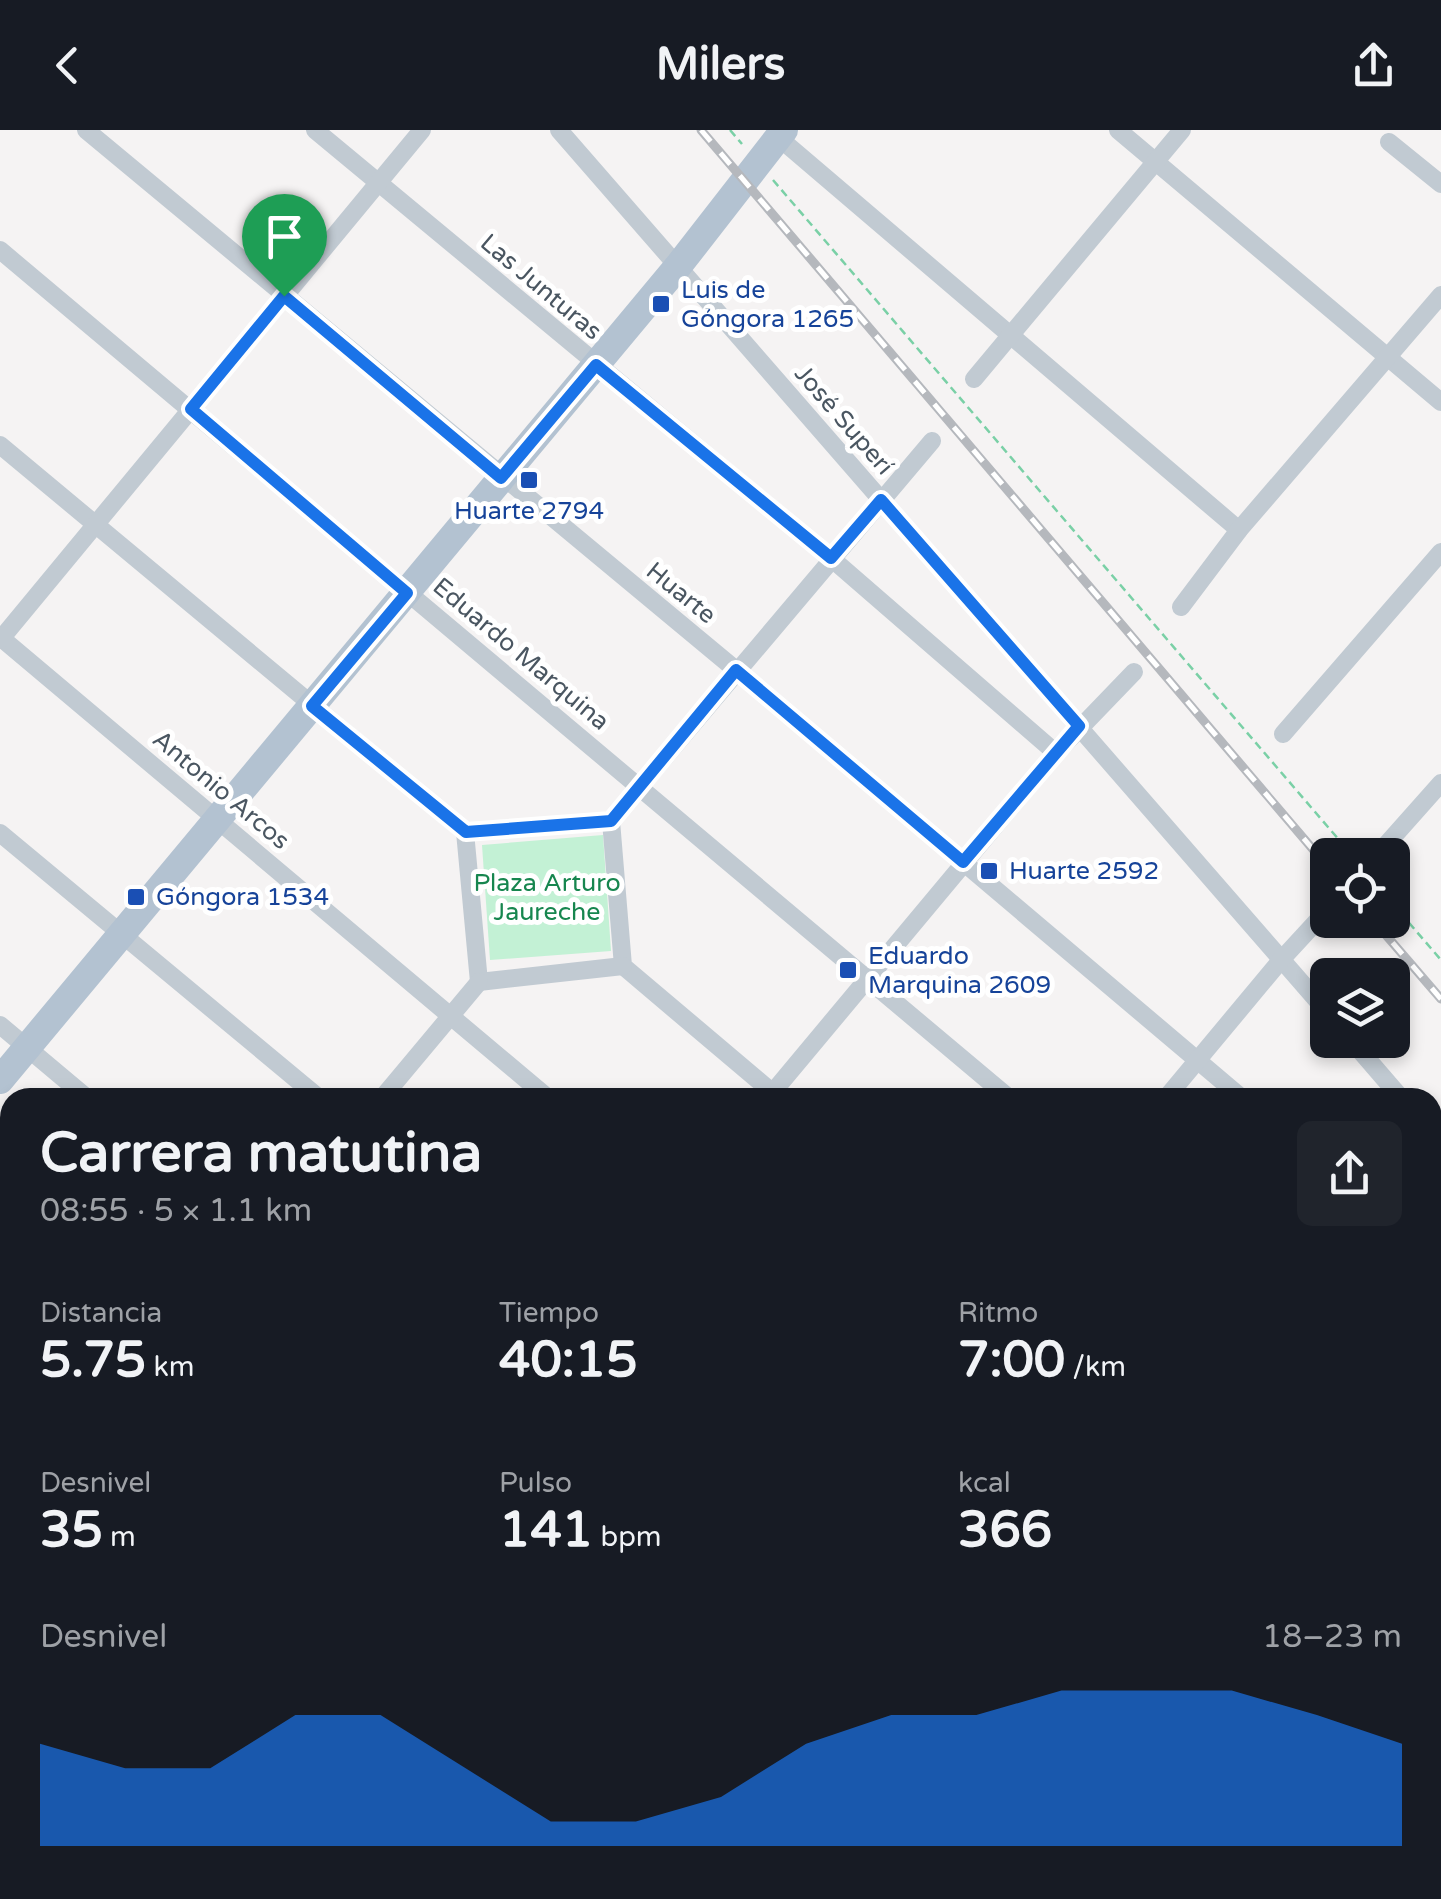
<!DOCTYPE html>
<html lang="es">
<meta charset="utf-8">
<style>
body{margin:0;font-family:"Varela Round",sans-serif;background:#20242c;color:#f1f3f6;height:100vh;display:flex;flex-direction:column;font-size:38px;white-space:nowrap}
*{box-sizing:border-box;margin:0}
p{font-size:32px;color:#9ea1a6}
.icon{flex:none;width:55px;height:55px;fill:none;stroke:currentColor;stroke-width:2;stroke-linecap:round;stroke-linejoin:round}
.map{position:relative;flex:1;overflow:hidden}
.drawer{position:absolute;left:0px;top:958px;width:1442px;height:812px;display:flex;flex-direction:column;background:#171b24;border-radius:30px 30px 0 0;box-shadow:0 5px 15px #0003}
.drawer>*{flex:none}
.tools{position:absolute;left:1310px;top:708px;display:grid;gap:20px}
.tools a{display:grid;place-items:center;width:100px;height:100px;border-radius:15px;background:#171b24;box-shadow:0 5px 15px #0003;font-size:50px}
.pin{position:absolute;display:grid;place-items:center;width:85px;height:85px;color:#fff;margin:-102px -42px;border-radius:50% 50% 50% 0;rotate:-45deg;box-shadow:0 0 10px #0007}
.pin .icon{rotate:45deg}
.round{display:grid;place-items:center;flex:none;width:105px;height:105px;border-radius:15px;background:#20242c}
.headline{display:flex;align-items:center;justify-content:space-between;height:170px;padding:0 40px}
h1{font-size:55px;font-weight:800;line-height:75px}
.stats{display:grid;grid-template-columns:repeat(3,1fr);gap:15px;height:170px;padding:10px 40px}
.stats div{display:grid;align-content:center}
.stats b{font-size:50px;font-weight:800}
.stats small{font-size:28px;font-weight:400}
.stats p{font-size:28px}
.chart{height:280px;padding:20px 40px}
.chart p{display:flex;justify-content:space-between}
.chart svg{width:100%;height:180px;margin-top:10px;fill:#1a73e8;opacity:.7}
header{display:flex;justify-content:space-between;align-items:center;height:130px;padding:0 40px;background:#171b24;font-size:45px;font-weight:800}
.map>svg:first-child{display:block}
</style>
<header><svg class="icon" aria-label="back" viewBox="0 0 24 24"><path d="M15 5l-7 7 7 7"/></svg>Milers<svg class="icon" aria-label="share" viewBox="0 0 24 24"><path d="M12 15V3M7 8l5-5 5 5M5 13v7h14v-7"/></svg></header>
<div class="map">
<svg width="1441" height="1769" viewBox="0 0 1441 1769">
<rect width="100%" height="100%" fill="#f5f3f3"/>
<!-- green -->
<path fill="#c3f1d5" d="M603,705l8,116 -121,9 -8,-115z"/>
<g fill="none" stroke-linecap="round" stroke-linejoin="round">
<!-- path -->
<g stroke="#7ad0a6" stroke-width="2.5" stroke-dasharray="8 5" stroke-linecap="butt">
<path d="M730,0l12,14"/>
<path d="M773,50l579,675"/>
<path d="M1392,773l49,57"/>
</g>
<!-- minor -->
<g stroke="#c1cad2" stroke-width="18">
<path d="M86,0l650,540 506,428"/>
<path d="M315,0l516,428 225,195"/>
<path d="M559,0l769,883"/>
<path d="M1118,0l323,272"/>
<path d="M778,7l461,393"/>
<path d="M1389,12l52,42"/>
<path d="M0,120l1009,848"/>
<path d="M974,249l208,-249"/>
<path d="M0,315l465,387 146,-11"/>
<path d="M1181,477l58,-77 202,-235"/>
<path d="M0,507l548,461"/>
<path d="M0,510l422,-510"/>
<path d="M1283,604l158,-182"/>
<path d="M611,691l321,-380"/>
<path d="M611,691l12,145 156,132"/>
<path d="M465,702l14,150"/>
<path d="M0,703l319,265"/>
<path d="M1377,725l64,-72"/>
<path d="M479,852l144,-16"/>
<path d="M0,895l87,73"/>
<path d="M1351,910l50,58"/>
<path d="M382,968l97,-116"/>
<path d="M768,968l288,-345 78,-81"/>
<path d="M1166,968l115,-138 47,-51"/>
<path d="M1432,1003l9,10"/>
<path d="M1432,1119l9,-13"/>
<path d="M0,1307l10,8"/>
<path d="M1432,1322l9,7"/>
<path d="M0,1423l10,-12"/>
<path d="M0,1501l10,8"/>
<path d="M1432,1580l9,-44"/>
<path d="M1432,1618l9,2"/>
<path d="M0,1694l10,9"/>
<path d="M77,1760l11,9"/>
<path d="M308,1760l7,9"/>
<path d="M526,1760l2,9"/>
<path d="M109,1769l8,-9"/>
<path d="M857,1769l2,-9"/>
<path d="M1130,1769l2,-9"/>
<path d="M1397,1769l2,-9"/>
</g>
<!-- secondary -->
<g stroke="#c1cbd6" stroke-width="22">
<path d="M0,1102l10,8"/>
<path d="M1432,1464l9,-3"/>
<path d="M1432,1505l9,-2"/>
<path d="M779,1760l11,9"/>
<path d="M577,1769l69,-9"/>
</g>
<!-- primary -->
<path stroke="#b3c2d1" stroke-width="28" d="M0,950l679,-815 105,-135"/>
<defs>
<g id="rail">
<path d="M701,0l627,737"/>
<path d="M1373,790l68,79"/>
</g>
</defs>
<!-- rail casing -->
<use href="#rail" stroke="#b5b8bd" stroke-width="9"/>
<!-- rail -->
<use href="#rail" stroke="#fff" stroke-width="5" stroke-dasharray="15" stroke-linecap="butt"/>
</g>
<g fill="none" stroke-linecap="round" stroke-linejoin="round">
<defs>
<path id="route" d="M284,166l217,182 95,-113 235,193 50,-58 198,226 -116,136 -227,-192 -125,151 -145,11 -154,-126 95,-113 -216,-184z"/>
</defs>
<!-- route casing -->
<use href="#route" stroke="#fff" stroke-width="20"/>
<!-- route -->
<use href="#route" stroke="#1a73e8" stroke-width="12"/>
</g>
<!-- markers -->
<g fill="#1a4fb4" stroke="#fff" stroke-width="4">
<rect x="651" y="164" width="20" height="20" rx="5"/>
<rect x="519" y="340" width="20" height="20" rx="5"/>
<rect x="979" y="731" width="20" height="20" rx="5"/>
<rect x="126" y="757" width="20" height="20" rx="5"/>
<rect x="838" y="830" width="20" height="20" rx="5"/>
</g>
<g text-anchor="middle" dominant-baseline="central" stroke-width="10" stroke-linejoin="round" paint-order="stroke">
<!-- street labels -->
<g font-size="25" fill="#4a5661" stroke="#fff">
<text transform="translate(541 157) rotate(40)">Las Junturas</text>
<text transform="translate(844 290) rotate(49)">José Superí</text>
<text transform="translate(681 463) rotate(39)">Huarte</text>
<text transform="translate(521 524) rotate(40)">Eduardo Marquina</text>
<text transform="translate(221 660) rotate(40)">Antonio Arcos</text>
</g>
<!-- transit labels -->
<g font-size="25" fill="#164399" stroke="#fff" text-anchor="start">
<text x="681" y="160">Luis de<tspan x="681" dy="29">Góngora 1265</tspan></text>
<text x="529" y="381" text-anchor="middle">Huarte 2794</text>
<text x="1009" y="741">Huarte 2592</text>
<text x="156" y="767">Góngora 1534</text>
<text x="868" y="826">Eduardo<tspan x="868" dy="29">Marquina 2609</tspan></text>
</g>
<!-- park labels -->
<g font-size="25" fill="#17864f" stroke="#fff">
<text x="547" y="753">Plaza Arturo<tspan x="547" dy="29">Jaureche</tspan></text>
</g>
</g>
</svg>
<div class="tools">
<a><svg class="icon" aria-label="locate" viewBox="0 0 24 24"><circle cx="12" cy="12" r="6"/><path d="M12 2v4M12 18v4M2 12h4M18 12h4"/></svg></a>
<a><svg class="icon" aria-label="layers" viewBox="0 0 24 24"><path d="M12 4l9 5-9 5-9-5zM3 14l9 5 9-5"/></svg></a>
</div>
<div class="pin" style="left:284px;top:166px;background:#1e9e55"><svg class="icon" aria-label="arrive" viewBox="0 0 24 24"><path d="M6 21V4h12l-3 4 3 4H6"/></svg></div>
<section class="drawer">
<div class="headline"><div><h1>Carrera matutina</h1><p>08:55 · 5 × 1.1 km</p></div><a class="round"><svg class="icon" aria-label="share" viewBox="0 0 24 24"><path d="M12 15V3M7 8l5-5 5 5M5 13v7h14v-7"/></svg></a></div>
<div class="stats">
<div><p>Distancia</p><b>5.75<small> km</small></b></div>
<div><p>Tiempo</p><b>40:15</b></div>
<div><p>Ritmo</p><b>7:00<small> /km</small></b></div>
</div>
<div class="stats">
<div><p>Desnivel</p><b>35<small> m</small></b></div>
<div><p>Pulso</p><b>141<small> bpm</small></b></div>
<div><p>kcal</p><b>366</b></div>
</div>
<div class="chart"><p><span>Desnivel</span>18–23 m</p>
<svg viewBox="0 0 160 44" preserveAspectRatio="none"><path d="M0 44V19L10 25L20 25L30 12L40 12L50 25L60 38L70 38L80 32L90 19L100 12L110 12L120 6L130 6L140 6L150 12L160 19V44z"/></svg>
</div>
</section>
</div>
